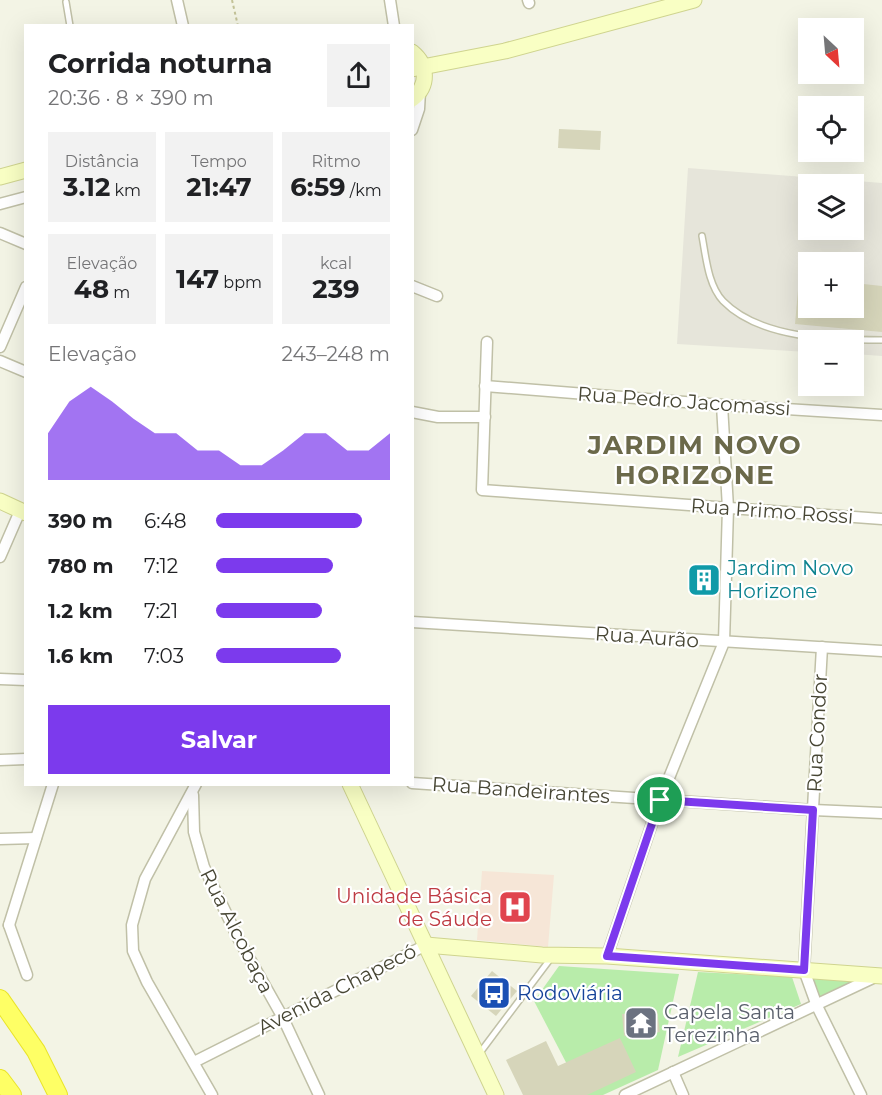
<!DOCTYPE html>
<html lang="pt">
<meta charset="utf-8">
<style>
body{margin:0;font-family:Montserrat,sans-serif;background:#f2f2f2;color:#202124;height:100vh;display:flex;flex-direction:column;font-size:22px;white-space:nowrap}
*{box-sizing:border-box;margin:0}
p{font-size:20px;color:#757577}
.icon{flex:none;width:33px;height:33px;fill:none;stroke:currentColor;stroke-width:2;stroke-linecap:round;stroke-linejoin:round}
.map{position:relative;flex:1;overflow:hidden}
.drawer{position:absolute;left:24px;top:24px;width:390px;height:762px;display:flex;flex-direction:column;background:#fff;border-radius:0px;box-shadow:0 6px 24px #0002}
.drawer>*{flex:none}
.needle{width:39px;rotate:154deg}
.controls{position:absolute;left:798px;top:18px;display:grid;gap:12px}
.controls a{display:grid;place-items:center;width:66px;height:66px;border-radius:0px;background:#fff;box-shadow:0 6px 24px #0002;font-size:30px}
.pin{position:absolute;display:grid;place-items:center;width:51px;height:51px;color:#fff;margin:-26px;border:3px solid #fff;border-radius:50%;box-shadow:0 2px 6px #0007}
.round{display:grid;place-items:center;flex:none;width:63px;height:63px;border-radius:0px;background:#f2f2f2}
.overview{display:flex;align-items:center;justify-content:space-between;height:102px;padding:0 24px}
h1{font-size:27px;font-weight:700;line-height:45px}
.metrics{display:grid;grid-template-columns:repeat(3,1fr);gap:9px;height:102px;padding:6px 24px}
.metrics div{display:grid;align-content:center;border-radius:0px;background:#f2f2f2;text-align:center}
.metrics b{font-size:26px;font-weight:700}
.metrics small{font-size:16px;font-weight:400}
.metrics p{font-size:16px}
.chart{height:168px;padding:12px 24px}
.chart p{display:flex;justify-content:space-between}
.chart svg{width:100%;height:108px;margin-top:6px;fill:#7c3aed;opacity:.7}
.cta{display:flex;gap:12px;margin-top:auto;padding:12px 24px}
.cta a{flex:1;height:69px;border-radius:0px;background:#7c3aed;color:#fff;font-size:24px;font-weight:700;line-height:69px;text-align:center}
ul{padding:0 24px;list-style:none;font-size:20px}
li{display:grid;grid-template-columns:96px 72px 1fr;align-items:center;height:45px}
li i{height:15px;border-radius:8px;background:#7c3aed}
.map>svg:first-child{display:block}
</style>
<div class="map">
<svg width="882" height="1095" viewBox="0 0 882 1095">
<rect width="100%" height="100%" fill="#f3f4e5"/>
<!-- industrial -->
<path fill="#e6e5da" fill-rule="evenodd" d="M688,168l194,15v173l-28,-2v-14h-46v12l-131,-8zM808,184h46v46h-46zM808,262h46v46h-46z"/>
<!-- medical -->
<path fill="#f6e6d7" d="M482,871l72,4 -6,72 -71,-7z"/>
<!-- green -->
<g fill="#b8ecaa">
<path d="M559,966l120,8 -21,96 -55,25h-20l-49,-94z"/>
<path d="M698,972l94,5 9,27 -123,53z"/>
<path d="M808,979l46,1 -37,22z"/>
</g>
<!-- building -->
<g fill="#d6d5ba">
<path d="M559,129l42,2 -1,19 -42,-2z"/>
<path d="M799,279l9,1v28h46v-25l28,3v46l-87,-8z"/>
<path d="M696,571l16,1 -1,18 -16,-1z"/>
<path d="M492,971l25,20 -21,25 -25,-20z"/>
<path d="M657,1010l3,22 -36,4 -2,-22z"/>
<path d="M620,1038l16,34 -49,23h-64l-17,-35 40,-19 12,25z"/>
</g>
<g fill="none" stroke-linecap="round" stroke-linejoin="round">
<defs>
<g id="lane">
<path d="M66,2l4,24"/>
<path d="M702,236c4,21 6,49 21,65 37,38 110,39 159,39"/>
<path d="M479,1054l72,-96"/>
</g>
<g id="street">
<path d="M177,0l6,26"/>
<path d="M390,0l4,26"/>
<path d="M528,0l1,3"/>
<path d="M412,130l7,-21 1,-18"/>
<path d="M0,204l26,-7"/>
<path d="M0,233l26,11"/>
<path d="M412,286l25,10"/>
<path d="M487,342l-5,148 400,29"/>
<path d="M0,347l26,-60"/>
<path d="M0,361l26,11"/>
<path d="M485,386l237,19 160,10"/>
<path d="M412,412l26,5h47"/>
<path d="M0,557l20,-46"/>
<path d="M412,622l470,29"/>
<path d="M822,647l-18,323 13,36 44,89"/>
<path d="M0,679l26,1"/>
<path d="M0,760l26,-1"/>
<path d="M412,783l401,27 69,3"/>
<path d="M196,784l-51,95 -13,46 1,26 14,31 65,113"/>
<path d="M193,795l1,37 10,35 34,71 44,78 37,79"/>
<path d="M0,839l36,-1"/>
<path d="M9,925l44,-141"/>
<path d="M9,925l18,50"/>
<path d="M607,956l53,-156 64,-158 4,-134 -6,-103"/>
<path d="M194,1062l232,-117"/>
<path d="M673,1072l10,23"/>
<path d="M625,1095l252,-119"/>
</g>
<g id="secondary">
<path d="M412,52c16,13 17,34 0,47"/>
<path d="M412,69l93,-18 189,-51"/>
<path d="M0,177l26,-7"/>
<path d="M0,501l26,12"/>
<path d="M350,784l146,311"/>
<path d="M426,945l116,10 65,1 275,20"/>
</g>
<g id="highway">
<path d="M0,999l36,52 22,44"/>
<path d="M0,1079l12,16"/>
</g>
</defs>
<!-- lane casing -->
<use href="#lane" stroke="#c0c0a7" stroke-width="8"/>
<!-- street casing -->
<use href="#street" stroke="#c0c0a7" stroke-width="13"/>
<!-- secondary casing -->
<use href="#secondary" stroke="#cfd48f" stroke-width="17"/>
<!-- highway casing -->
<use href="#highway" stroke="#e9e42a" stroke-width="20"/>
<!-- path -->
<path stroke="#c3c297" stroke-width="2" stroke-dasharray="3 3" stroke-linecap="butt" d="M232,0l6,26"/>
<!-- lane -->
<use href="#lane" stroke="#fff" stroke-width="5"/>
<!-- street -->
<use href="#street" stroke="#fff" stroke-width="10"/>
<!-- secondary -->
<use href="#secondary" stroke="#f9ffc4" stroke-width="15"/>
<!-- highway -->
<use href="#highway" stroke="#feff65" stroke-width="18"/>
</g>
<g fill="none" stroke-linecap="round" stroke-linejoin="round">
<defs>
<path id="route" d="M660,800l153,10 -9,160 -197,-14z"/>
</defs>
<!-- route casing -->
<use href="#route" stroke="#fff" stroke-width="12"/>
<!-- route -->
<use href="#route" stroke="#7c3aed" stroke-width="8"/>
</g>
<!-- icons -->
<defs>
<symbol id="building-square" viewBox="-11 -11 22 22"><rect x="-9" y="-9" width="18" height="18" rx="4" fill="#0f9aa8" stroke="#fff"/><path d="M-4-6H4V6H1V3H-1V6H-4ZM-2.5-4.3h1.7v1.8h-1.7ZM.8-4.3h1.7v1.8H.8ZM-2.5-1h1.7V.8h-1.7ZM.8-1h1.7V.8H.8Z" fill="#fff"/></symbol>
<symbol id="hospital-square" viewBox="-11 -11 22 22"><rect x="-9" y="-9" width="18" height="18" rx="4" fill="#e0444e" stroke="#fff"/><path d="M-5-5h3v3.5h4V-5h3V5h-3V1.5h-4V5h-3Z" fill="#fff"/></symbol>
<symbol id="bus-square" viewBox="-11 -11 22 22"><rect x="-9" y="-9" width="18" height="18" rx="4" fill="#1a4fb4" stroke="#fff"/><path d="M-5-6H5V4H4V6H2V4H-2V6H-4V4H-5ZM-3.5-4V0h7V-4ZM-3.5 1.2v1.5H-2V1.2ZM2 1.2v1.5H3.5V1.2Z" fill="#fff"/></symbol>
<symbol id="temple-square" viewBox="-11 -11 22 22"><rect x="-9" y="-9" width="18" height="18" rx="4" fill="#6b7280" stroke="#fff"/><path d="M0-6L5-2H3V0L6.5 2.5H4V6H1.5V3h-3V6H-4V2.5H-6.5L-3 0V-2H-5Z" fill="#fff"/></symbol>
</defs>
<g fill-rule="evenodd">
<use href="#building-square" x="685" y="561" width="38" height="38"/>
<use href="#hospital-square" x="496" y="888" width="38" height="38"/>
<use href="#bus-square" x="475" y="974" width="38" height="38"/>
<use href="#temple-square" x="622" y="1004" width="38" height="38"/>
</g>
<g text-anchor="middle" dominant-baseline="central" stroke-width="4.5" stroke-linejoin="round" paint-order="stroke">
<!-- street labels -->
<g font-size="20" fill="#474634" stroke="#fff">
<text transform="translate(684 401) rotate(4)">Rua Pedro Jacomassi</text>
<text transform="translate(772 511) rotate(4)">Rua Primo Rossi</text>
<text transform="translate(647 637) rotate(4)">Rua Aurão</text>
<text transform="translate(817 733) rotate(-87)">Rua Condor</text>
<text transform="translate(521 790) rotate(4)">Rua Bandeirantes</text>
<text transform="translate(237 931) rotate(63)">Rua Alcobaça</text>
<text transform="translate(337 989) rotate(-27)">Avenida Chapecó</text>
</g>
<!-- culture labels -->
<g font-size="20" fill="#0d838f" stroke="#fff" text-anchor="start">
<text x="727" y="568">Jardim Novo<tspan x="727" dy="23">Horizone</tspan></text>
</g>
<!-- health labels -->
<g font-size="20" fill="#be3a42" stroke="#fff" text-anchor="end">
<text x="492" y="896">Unidade Básica<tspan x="492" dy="23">de Sáude</tspan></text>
</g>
<!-- transit labels -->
<g font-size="20" fill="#164399" stroke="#fff" text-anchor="start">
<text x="517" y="993">Rodoviária</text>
</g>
<!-- worship labels -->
<g font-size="20" fill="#5b616d" stroke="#fff" text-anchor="start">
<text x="664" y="1012">Capela Santa<tspan x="664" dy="23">Terezinha</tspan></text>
</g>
<!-- district labels -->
<g font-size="26" font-weight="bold" letter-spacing="1.5" fill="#6b694a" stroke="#fff">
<text x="695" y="445">JARDIM NOVO<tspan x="695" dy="30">HORIZONE</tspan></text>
</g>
</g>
</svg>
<div class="controls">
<a><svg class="needle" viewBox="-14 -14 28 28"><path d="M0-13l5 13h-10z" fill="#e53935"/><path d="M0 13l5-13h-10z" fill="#757577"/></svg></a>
<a><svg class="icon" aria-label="locate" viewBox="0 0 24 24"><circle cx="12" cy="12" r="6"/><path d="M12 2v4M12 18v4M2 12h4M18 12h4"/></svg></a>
<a><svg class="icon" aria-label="layers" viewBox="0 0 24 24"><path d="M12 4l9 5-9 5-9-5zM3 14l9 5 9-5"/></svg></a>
<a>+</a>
<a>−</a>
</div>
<div class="pin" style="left:660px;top:800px;background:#1e9e55"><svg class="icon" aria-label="arrive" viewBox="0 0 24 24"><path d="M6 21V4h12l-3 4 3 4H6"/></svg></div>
<section class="drawer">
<div class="overview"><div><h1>Corrida noturna</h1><p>20:36 · 8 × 390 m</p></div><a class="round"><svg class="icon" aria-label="share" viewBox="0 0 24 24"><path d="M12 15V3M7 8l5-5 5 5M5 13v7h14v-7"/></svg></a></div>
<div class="metrics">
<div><p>Distância</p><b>3.12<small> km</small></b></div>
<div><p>Tempo</p><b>21:47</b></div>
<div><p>Ritmo</p><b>6:59<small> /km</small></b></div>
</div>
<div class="metrics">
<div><p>Elevação</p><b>48<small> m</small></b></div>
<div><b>147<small> bpm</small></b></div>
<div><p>kcal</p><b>239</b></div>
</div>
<div class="chart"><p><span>Elevação</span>243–248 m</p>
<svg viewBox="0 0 160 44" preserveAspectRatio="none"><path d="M0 44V25L10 12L20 6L30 12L40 19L50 25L60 25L70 32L80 32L90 38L100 38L110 32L120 25L130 25L140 32L150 32L160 25V44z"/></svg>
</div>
<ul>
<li><b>390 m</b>6:48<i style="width:84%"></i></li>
<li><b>780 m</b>7:12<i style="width:67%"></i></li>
<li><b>1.2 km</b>7:21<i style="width:61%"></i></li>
<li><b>1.6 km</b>7:03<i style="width:72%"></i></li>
</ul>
<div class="cta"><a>Salvar</a></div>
</section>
</div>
